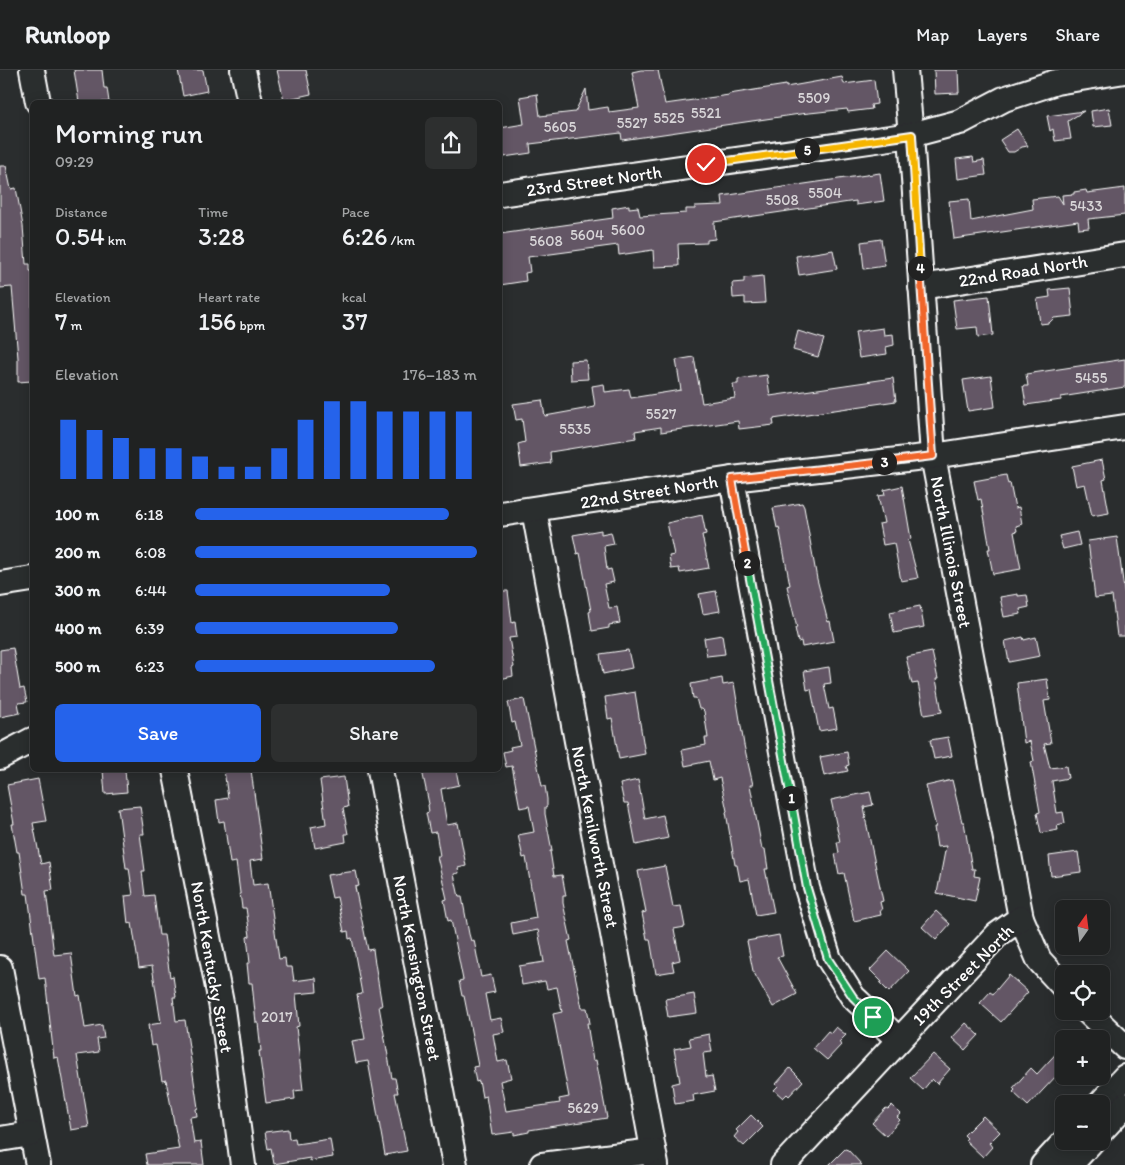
<!DOCTYPE html>
<meta charset="utf-8">
<style>
body{margin:0;font-family:Itim,sans-serif;background:#2d2f2f;color:#f1f3f6;height:100vh;display:flex;flex-direction:column;font-size:19px;white-space:nowrap}
*{box-sizing:border-box;margin:0}
p{font-size:16px;color:#a2a4a5}
.icon{flex:none;width:28px;height:28px;fill:none;stroke:currentColor;stroke-width:2;stroke-linecap:round;stroke-linejoin:round}
.map{position:relative;flex:1;overflow:hidden}
.drawer{position:absolute;left:30px;top:30px;width:472px;height:672px;display:flex;flex-direction:column;background:#202222;border-radius:8px;box-shadow:0 2px 12px #0003,0 0 0 1px #3d3f40}
.drawer>*{flex:none}
.needle{width:32px;rotate:14deg}
.controls{position:absolute;left:1055px;top:830px;display:grid;gap:10px}
.controls a{display:grid;place-items:center;width:55px;height:55px;border-radius:8px;background:#202222;box-shadow:0 2px 12px #0003,0 0 0 1px #3d3f40;font-size:25px}
.pin{position:absolute;display:grid;place-items:center;width:42px;height:42px;color:#fff;margin:-21px;border:2px solid #fff;border-radius:50%;box-shadow:0 1px 5px #0007}
.km{position:absolute;width:25px;height:25px;margin:-12px;border-radius:50%;background:#222;color:#fff;font-size:14px;line-height:25px;text-align:center}
.round{display:grid;place-items:center;flex:none;width:52px;height:52px;border-radius:8px;background:#2d2f2f}
.head{display:flex;align-items:center;justify-content:space-between;height:85px;padding:0 25px}
h1{font-size:28px;font-weight:600;line-height:38px}
.stats{display:grid;grid-template-columns:repeat(3,1fr);gap:8px;height:85px;padding:5px 25px}
.stats div{display:grid;align-content:center}
.stats b{font-size:25px;font-weight:600}
.stats small{font-size:14px;font-weight:400}
.stats p{font-size:14px}
.chart{height:140px;padding:10px 25px}
.chart p{display:flex;justify-content:space-between}
.chart svg{width:100%;height:90px;margin-top:5px;stroke:#2563eb;stroke-width:6}
.action{display:flex;gap:10px;margin-top:auto;padding:10px 25px}
.action a{flex:1;height:58px;border-radius:8px;background:#2563eb;color:#fff;font-size:20px;font-weight:600;line-height:58px;text-align:center}
.action a+a{background:#2d2f2f;color:#f1f3f6}
ul{padding:0 25px;list-style:none;font-size:16px}
li{display:grid;grid-template-columns:80px 60px 1fr;align-items:center;height:38px}
li i{height:12px;border-radius:6px;background:#2563eb}
header{display:flex;align-items:center;gap:30px;box-sizing:border-box;height:70px;padding:0 25px;background:#202222;border-bottom:1px solid #3d3f40}
header strong{font-size:24px}
nav{display:flex;gap:28px;margin-inline-start:auto;font-size:18px}
.map>svg:first-child{display:block}
</style>
<header>
<strong>Runloop</strong>
<nav><a>Map</a><a>Layers</a><a>Share</a></nav>
</header>
<div class="map">
<svg width="1125" height="1095" viewBox="0 0 1125 1095">
<rect width="100%" height="100%" fill="#2a2d2e"/>
<filter id="ink" filterUnits="userSpaceOnUse"><feTurbulence type="fractalNoise" baseFrequency=".02" numOctaves="2"/><feDisplacementMap in="SourceGraphic" scale="10" xChannelSelector="R" yChannelSelector="G"/><feConvolveMatrix kernelMatrix="1 2 1 2 8 2 1 2 1" color-interpolation-filters="sRGB"/></filter>
<g filter="url(#ink)">
<!-- building -->
<g fill="#645765" stroke="#fff">
<path d="M74,0h28l2,18h3l2,14h-30z"/>
<path d="M178,0h25l4,21 -24,5z"/>
<path d="M277,0h29l5,24 -27,6z"/>
<path d="M641,0h17l7,34 64,-9v-1l57,-9v2l56,-10 2,7 30,-4 3,24 -6,1 1,4 -24,3 -1,-3 -47,5 -178,26 -1,-7 -91,11 1,9 -27,4 -4,-29 24,-4 -4,-27 17,-3 3,22 35,-4 11,-23 2,21 20,-3 1,5 30,-4 -7,-36z"/>
<path d="M934,0h24l1,23 -24,1z"/>
<path d="M1109,38l3,17 -19,2 -2,-16z"/>
<path d="M1084,41l-16,10 3,18 -16,2 -2,-12 -3,2 -3,-15z"/>
<path d="M1017,59l11,17 -6,1 -8,5h-6l-8,-12z"/>
<path d="M973,87l1,5 10,-2 2,15 -28,4 -2,-20z"/>
<path d="M0,96h6l5,23 5,-1 7,38 3,38h4v7h2v110l-14,1v-24l-6,-71 -12,1z"/>
<path d="M880,103l4,28 -28,4v-4l-142,21 1,17 -8,1v3l-29,1 1,22 -25,1 -1,-17 -34,5 -1,-10 -90,12 2,15 -5,1 1,8 -26,4v-51l113,-16 -1,-10 17,-3v3l9,-1 2,9 46,-3v-4h9v-3l28,-1 -1,-9z"/>
<path d="M1125,118v27l-37,4 1,9 -10,1 -1,-8 -124,18 -5,-38 20,-2 2,22 62,-12 -1,-10 26,-3 5,8 -1,-9 12,-1v-2l12,-2 1,3z"/>
<path d="M881,169l4,27 -21,3 -3,-27z"/>
<path d="M833,180l4,19 -38,6 -3,-19z"/>
<path d="M763,206l2,27 -20,1v-7l-12,1 -1,-15 12,-1v-4z"/>
<path d="M1070,218l3,28 -19,2 -5,5 -9,1 -3,-25 13,-2 -1,-7z"/>
<path d="M989,226l4,39 -15,2 -1,-10 -20,2 -4,-29z"/>
<path d="M883,258l1,7 9,-1 1,11 -8,2 1,7 -28,4 -4,-26z"/>
<path d="M798,261l26,8 -6,18 -25,-7z"/>
<path d="M694,287l8,46 33,-5 -2,-14h5v-5l29,-4 3,21 123,-18 3,23 -123,18 1,6 -35,4 -1,-8 -77,11v-5l-26,4 1,7 -86,14 1,11 -30,4 -3,-23 7,-2 -3,-23 -6,1 -3,-16 29,-4 3,16 50,-9 -3,-21 12,-2 1,8 24,-3 2,9 50,-8 -5,-30z"/>
<path d="M1125,289v28l-64,10v3l-35,5 -3,-19h5l-2,-12z"/>
<path d="M586,290l2,19 -17,1 -1,-19z"/>
<path d="M991,306l4,31 -27,4 -5,-31z"/>
<path d="M1102,390l4,19 -3,1 6,33 -17,3 -7,-32 -9,2 -4,-20z"/>
<path d="M1006,405l2,9 2,-1 5,25 4,-1 3,17 -6,2 1,5 -3,1 7,37 -28,5 -5,-25h2l-9,-50 -3,1 -4,-19z"/>
<path d="M902,416l9,53 -3,1 10,38 -17,3 -7,-38 -11,2 -4,-21 5,-1 -6,-27 7,-1 -1,-5z"/>
<path d="M802,433l2,4 13,72 11,43 2,-1 4,20 -32,6 -1,-6 -3,1 -3,-14h2l-10,-42 3,-1 -11,-58 -2,1 -4,-20z"/>
<path d="M702,445l4,19 -4,1 7,33 -29,5 -1,-5 -8,1 -2,-13 5,-1 -7,-32z"/>
<path d="M601,460v4l10,-2 3,12 -10,2 3,24 4,-1 3,13 -10,2 5,24 8,-1 3,16 -11,2v3l-17,3 -3,-19 2,-1 -11,-58 -3,1 -4,-19z"/>
<path d="M1077,462l3,13 -17,4 -4,-13z"/>
<path d="M1117,467l8,60v39h-8l-5,-40 -17,2 -7,-57z"/>
<path d="M500,521h8l4,32 3,-1 2,15 -8,1 5,29 -2,1 1,8 -13,3z"/>
<path d="M716,521l4,20 -17,3 -4,-20z"/>
<path d="M1018,524v2l9,-1 2,12 -9,2 1,5 -17,3 -4,-20z"/>
<path d="M920,536l4,21 -30,6 -4,-21z"/>
<path d="M722,565l3,19 -18,2 -3,-18z"/>
<path d="M1023,567l1,3 12,-3 4,19 -31,6 -4,-21z"/>
<path d="M13,578l7,41 4,-1 3,14 -9,1 2,10 -20,4v-67z"/>
<path d="M628,580l4,18 -29,6 -3,-20z"/>
<path d="M932,582l6,27h-2l6,33 -18,3 -6,-32 -6,1 -6,-27z"/>
<path d="M829,597l2,16 -7,1 5,25 4,-1 4,20 -18,3 -8,-42 -4,1 -3,-19z"/>
<path d="M722,608l1,7 11,-2 10,62 9,40h-3l12,64h3l3,20h-3l9,43 -18,3 -7,-36 -9,2 -3,-16h-2l-9,-53 1,-1 -7,-33 -7,2 -4,-19 -24,5 -3,-16 24,-5 -1,-7h3l-4,-27 -2,-2h-3l-3,-11h-3l-2,-14z"/>
<path d="M1047,609l3,21 -6,1 7,42 -7,1 6,24 16,-2 2,12 -16,3 5,32 6,-1 2,11 -8,2 1,5 -17,3 -4,-20 3,-1 -9,-50 3,-1 -4,-20 -6,2 -7,-60z"/>
<path d="M635,622l10,62 -26,5 -7,-41 -4,1 -3,-22z"/>
<path d="M524,629l18,87h3l2,13v7l-2,1v7l7,37h-2l4,25 8,-1 4,21h-3v7l8,37 -3,1 14,67h5l3,15h-3l6,38 3,-1 11,58 -78,12v2l-15,3v-3l-22,3 -6,-39 -4,1 -3,-16 -3,1 -3,-15 5,-1 -14,-70h-2l-3,-15 4,-1 -12,-60 -3,1 -4,-21 3,-1 -10,-43h3l-4,-24 -6,1 -4,-20 3,-1 -1,-7 1,-1 -7,-34h34l3,15 -18,4 6,36 11,-2 8,43 -8,2 1,5 -5,1 5,23h3l7,37 2,7 3,-1 7,37 10,-2 4,17 -10,2 5,26 11,-2 3,14 -11,2 5,28 9,-2 4,18 -11,3 6,30 54,-8 -1,-4 10,-2 -16,-83 9,-2 -5,-25 -10,2 -2,-8 -23,4 -3,-19 25,-4 -6,-32 -25,5 -2,-12 25,-5 -10,-61 -3,1 -5,-23 16,-3 -5,-26 -9,2 -8,-42 -6,1 -3,-15 8,-2 -1,-3 10,-2 -5,-23 -3,1 -4,-21z"/>
<path d="M948,667l4,19 -18,3 -4,-19z"/>
<path d="M847,682l2,13 -3,1 2,5 -24,5 -4,-19z"/>
<path d="M103,700h22l2,22 -22,2z"/>
<path d="M224,700h27l12,89 -13,2 3,24 15,-2 11,76 6,-1 1,9h6l2,14 22,-3 1,14 -21,2 3,32 -3,1 7,63 -9,1 1,8 -29,4 -7,-52h2l-3,-28h-2l-4,-40h-3l-2,-20h3l-3,-26 3,-1 -4,-28h-4l-6,-46 -6,1 -6,-42 -5,1 -3,-22 12,-2z"/>
<path d="M344,707l4,30 -5,1 5,26h-3l1,8 -31,6 -4,-21 15,-3 -6,-44z"/>
<path d="M38,709l8,42 -13,2 8,41 8,-2 4,28 -7,1 8,64 17,-2 6,43 3,-1 5,33 17,-3 2,13 -7,1 2,13 -22,3 12,72 -18,3 -13,-73 -4,1 -9,-80 -6,1 -11,-85h-3l-6,-42h-2l-5,-28h2l-7,-39z"/>
<path d="M638,710l7,39 18,-4 5,23 -32,7 -8,-42h-4l-4,-19z"/>
<path d="M952,710l10,42h2l8,47h3l-1,7 6,1 -5,24 -38,-8 9,-47 -9,1 -3,-20h2l-10,-41z"/>
<path d="M870,722l3,13 -9,2 2,10h-1l18,84 -3,1 2,8h-2l1,5 -27,6 -10,-48 -5,1 -4,-20 4,-1 -2,-11h3l-9,-42z"/>
<path d="M140,736l4,28h-4l5,37h-3l3,25 9,-1 5,40h5l6,42 3,-1 3,21h-3l3,24 9,-1 13,88 -2,1 1,7 -7,1 4,26 7,-1 3,23h-57l-2,-11 34,-5 -13,-69 -4,1 -6,-36 -5,1 -3,-21 13,-2 -9,-57 -13,2 -7,-45 -4,1 -3,-28 8,-1 -4,-27h-3l-8,-60z"/>
<path d="M1078,782l3,20 -30,4 -2,-20z"/>
<path d="M665,796l8,41 8,-1 4,21 -11,2 6,31 -8,2 2,9 -18,3 -6,-35h-3l-5,-26 4,-1 -8,-41z"/>
<path d="M356,801l3,15 -4,1 13,63 5,-1 1,8 8,49h-3l13,72h3l3,15h-3l12,58 -22,4 -17,-94 -12,2 -4,-22 13,-2 -8,-44 5,-1 -10,-56 -3,1 -1,-8 -4,1 -7,-35 -5,1 -5,-23z"/>
<path d="M936,841l14,13 -14,16 -14,-13z"/>
<path d="M779,865l4,21 -6,1 20,37 -24,13 -20,-36 -6,-30z"/>
<path d="M888,881l21,20 -20,21 -9,-9 2,-1 -12,-12z"/>
<path d="M1009,905l19,17 -27,30 -21,-19 10,-11 3,2z"/>
<path d="M694,924l3,19 -29,4 -3,-18z"/>
<path d="M966,953l13,12 -14,15 -13,-12z"/>
<path d="M836,957l10,8 -7,7 2,3 -14,15 -14,-12 15,-17 3,2z"/>
<path d="M709,964l3,18 -9,1 3,24 6,-1 3,15 -22,4 1,6 -19,3 -3,-20 8,-2 -6,-33 17,-3 -2,-8z"/>
<path d="M1064,975v35l-6,-6 -30,32 -15,-14 2,-2 -2,-2 18,-20 6,6z"/>
<path d="M933,984l17,15 -13,15 -5,-5 -9,11 -13,-12z"/>
<path d="M790,998l13,13 -14,15 -2,-2 -4,4 -9,-8 4,-4 -2,-2z"/>
<path d="M892,1035l9,9 -4,3 3,3 -14,16 -14,-13 14,-15 2,1z"/>
<path d="M751,1045l12,12 -19,19 -10,-9 4,-5 -2,-2z"/>
<path d="M983,1046l17,16 -11,11 3,4 -9,10 -18,-17 2,-2 -3,-3z"/>
<path d="M288,1059l1,10 6,-1 1,6 34,-5 3,18 -23,4v-3l-36,6 -3,-16 -3,1 -3,-17z"/>
<path d="M845,1079l3,1 14,15h-33z"/>
</g>
<g fill="none" stroke-linecap="round" stroke-linejoin="round">
<defs>
<g id="minor">
<path d="M32,0l6,32"/>
<path d="M243,0l7,32"/>
<path d="M905,0l6,65 22,321 88,462 18,42 25,27"/>
<path d="M500,124l411,-59 49,-13 44,-23 52,-17 69,-11"/>
<path d="M921,217l204,-32"/>
<path d="M732,409l75,409 22,71 24,38 46,43"/>
<path d="M534,440l122,655"/>
<path d="M500,444l232,-35 201,-23 192,-29"/>
<path d="M0,514l32,-5"/>
<path d="M0,687l32,-17"/>
<path d="M175,700l47,238 21,157"/>
<path d="M380,700l75,395"/>
<path d="M0,898l38,197"/>
<path d="M1087,941l38,36"/>
<path d="M1100,1034l25,-27"/>
<path d="M1101,1061l24,-26"/>
<path d="M0,1069l31,-5"/>
<path d="M542,1095l111,-14"/>
<path d="M783,1095l214,-230 24,-17"/>
<path d="M1043,1095l22,-24"/>
<path d="M1070,1095l22,-24"/>
</g>
</defs>
<!-- minor casing -->
<use href="#minor" stroke="#fff" stroke-width="28"/>
<!-- minor -->
<use href="#minor" stroke="#2a2d2e" stroke-width="24"/>
</g>
</g>
<g fill="none" stroke-linecap="round" stroke-linejoin="round" filter="url(#ink)">
<defs>
<path id="split-1" d="M791,728l16,90 21,71 25,38 20,20"/>
<path id="split-2" d="M747,493l44,235"/>
<path id="split-3" d="M747,493l-15,-84 152,-17"/>
<path id="split-4" d="M884,392l49,-6 -13,-188"/>
<path id="split-5" d="M807,80l105,-15 8,133"/>
<path id="split-6" d="M706,94l101,-14"/>
</defs>
<!-- split-1 casing -->
<use href="#split-1" stroke="#fff" stroke-width="10"/>
<!-- split-2 casing -->
<use href="#split-2" stroke="#fff" stroke-width="10"/>
<!-- split-3 casing -->
<use href="#split-3" stroke="#fff" stroke-width="10"/>
<!-- split-4 casing -->
<use href="#split-4" stroke="#fff" stroke-width="10"/>
<!-- split-5 casing -->
<use href="#split-5" stroke="#fff" stroke-width="10"/>
<!-- split-6 casing -->
<use href="#split-6" stroke="#fff" stroke-width="10"/>
<!-- split-1 -->
<use href="#split-1" stroke="#22a559" stroke-width="6"/>
<!-- split-2 -->
<use href="#split-2" stroke="#22a559" stroke-width="6"/>
<!-- split-3 -->
<use href="#split-3" stroke="#f0652b" stroke-width="6"/>
<!-- split-4 -->
<use href="#split-4" stroke="#f0652b" stroke-width="6"/>
<!-- split-5 -->
<use href="#split-5" stroke="#f5b400" stroke-width="6"/>
<!-- split-6 -->
<use href="#split-6" stroke="#f5b400" stroke-width="6"/>
</g>
<g text-anchor="middle" dominant-baseline="central" stroke-width="4" stroke-linejoin="round" paint-order="stroke">
<!-- number labels -->
<g font-size="15" fill="#d8d5d8">
<text x="814" y="28">5509</text>
<text x="706" y="43">5521</text>
<text x="669" y="48">5525</text>
<text x="632" y="53">5527</text>
<text x="560" y="57">5605</text>
<text x="825" y="123">5504</text>
<text x="782" y="130">5508</text>
<text x="1086" y="136">5433</text>
<text x="628" y="160">5600</text>
<text x="587" y="165">5604</text>
<text x="546" y="171">5608</text>
<text x="1091" y="308">5455</text>
<text x="661" y="344">5527</text>
<text x="575" y="359">5535</text>
<text x="277" y="947">2017</text>
<text x="583" y="1038">5629</text>
</g>
<!-- street labels -->
<g font-size="18" fill="#fff" stroke="#2a2d2e">
<text transform="translate(594 111) rotate(-8)">23rd Street North</text>
<text transform="translate(1023 201) rotate(-9)">22nd Road North</text>
<text transform="translate(649 422) rotate(-9)">22nd Street North</text>
<text transform="translate(951 482) rotate(79)">North Illinois Street</text>
<text transform="translate(595 767) rotate(79)">North Kenilworth Street</text>
<text transform="translate(212 897) rotate(80)">North Kentucky Street</text>
<text transform="translate(417 898) rotate(79)">North Kensington Street</text>
<text transform="translate(963 905) rotate(-45)">19th Street North</text>
</g>
</g>
</svg>
<div class="controls">
<a><svg class="needle" viewBox="-14 -14 28 28"><path d="M0-13l5 13h-10z" fill="#e53935"/><path d="M0 13l5-13h-10z" fill="#a2a4a5"/></svg></a>
<a><svg class="icon" aria-label="locate" viewBox="0 0 24 24"><circle cx="12" cy="12" r="6"/><path d="M12 2v4M12 18v4M2 12h4M18 12h4"/></svg></a>
<a>+</a>
<a>−</a>
</div>
<div class="pin" style="left:873px;top:947px;background:#1e9e55"><svg class="icon" aria-label="arrive" viewBox="0 0 24 24"><path d="M6 21V4h12l-3 4 3 4H6"/></svg></div>
<div class="pin" style="left:706px;top:94px;background:#d93025"><svg class="icon" aria-label="check" viewBox="0 0 24 24"><path d="M5 12l5 5 9-10"/></svg></div>
<b class="km" style="left:791px;top:728px">1</b>
<b class="km" style="left:747px;top:493px">2</b>
<b class="km" style="left:884px;top:392px">3</b>
<b class="km" style="left:920px;top:198px">4</b>
<b class="km" style="left:807px;top:80px">5</b>
<section class="drawer">
<div class="head"><div><h1>Morning run</h1><p>09:29</p></div><a class="round"><svg class="icon" aria-label="share" viewBox="0 0 24 24"><path d="M12 15V3M7 8l5-5 5 5M5 13v7h14v-7"/></svg></a></div>
<div class="stats">
<div><p>Distance</p><b>0.54<small> km</small></b></div>
<div><p>Time</p><b>3:28</b></div>
<div><p>Pace</p><b>6:26<small> /km</small></b></div>
</div>
<div class="stats">
<div><p>Elevation</p><b>7<small> m</small></b></div>
<div><p>Heart rate</p><b>156<small> bpm</small></b></div>
<div><p>kcal</p><b>37</b></div>
</div>
<div class="chart"><p><span>Elevation</span>176–183 m</p>
<svg viewBox="0 0 160 44" preserveAspectRatio="none"><path d="M5 44V15M15 44V20M25 44V24M35 44V29M45 44V29M55 44V33M65 44V38M75 44V38M85 44V29M95 44V15M105 44V6M115 44V6M125 44V11M135 44V11M145 44V11M155 44V11"/></svg>
</div>
<ul>
<li><b>100 m</b>6:18<i style="width:90%"></i></li>
<li><b>200 m</b>6:08<i style="width:100%"></i></li>
<li><b>300 m</b>6:44<i style="width:69%"></i></li>
<li><b>400 m</b>6:39<i style="width:72%"></i></li>
<li><b>500 m</b>6:23<i style="width:85%"></i></li>
</ul>
<div class="action"><a>Save</a><a>Share</a></div>
</section>
</div>
